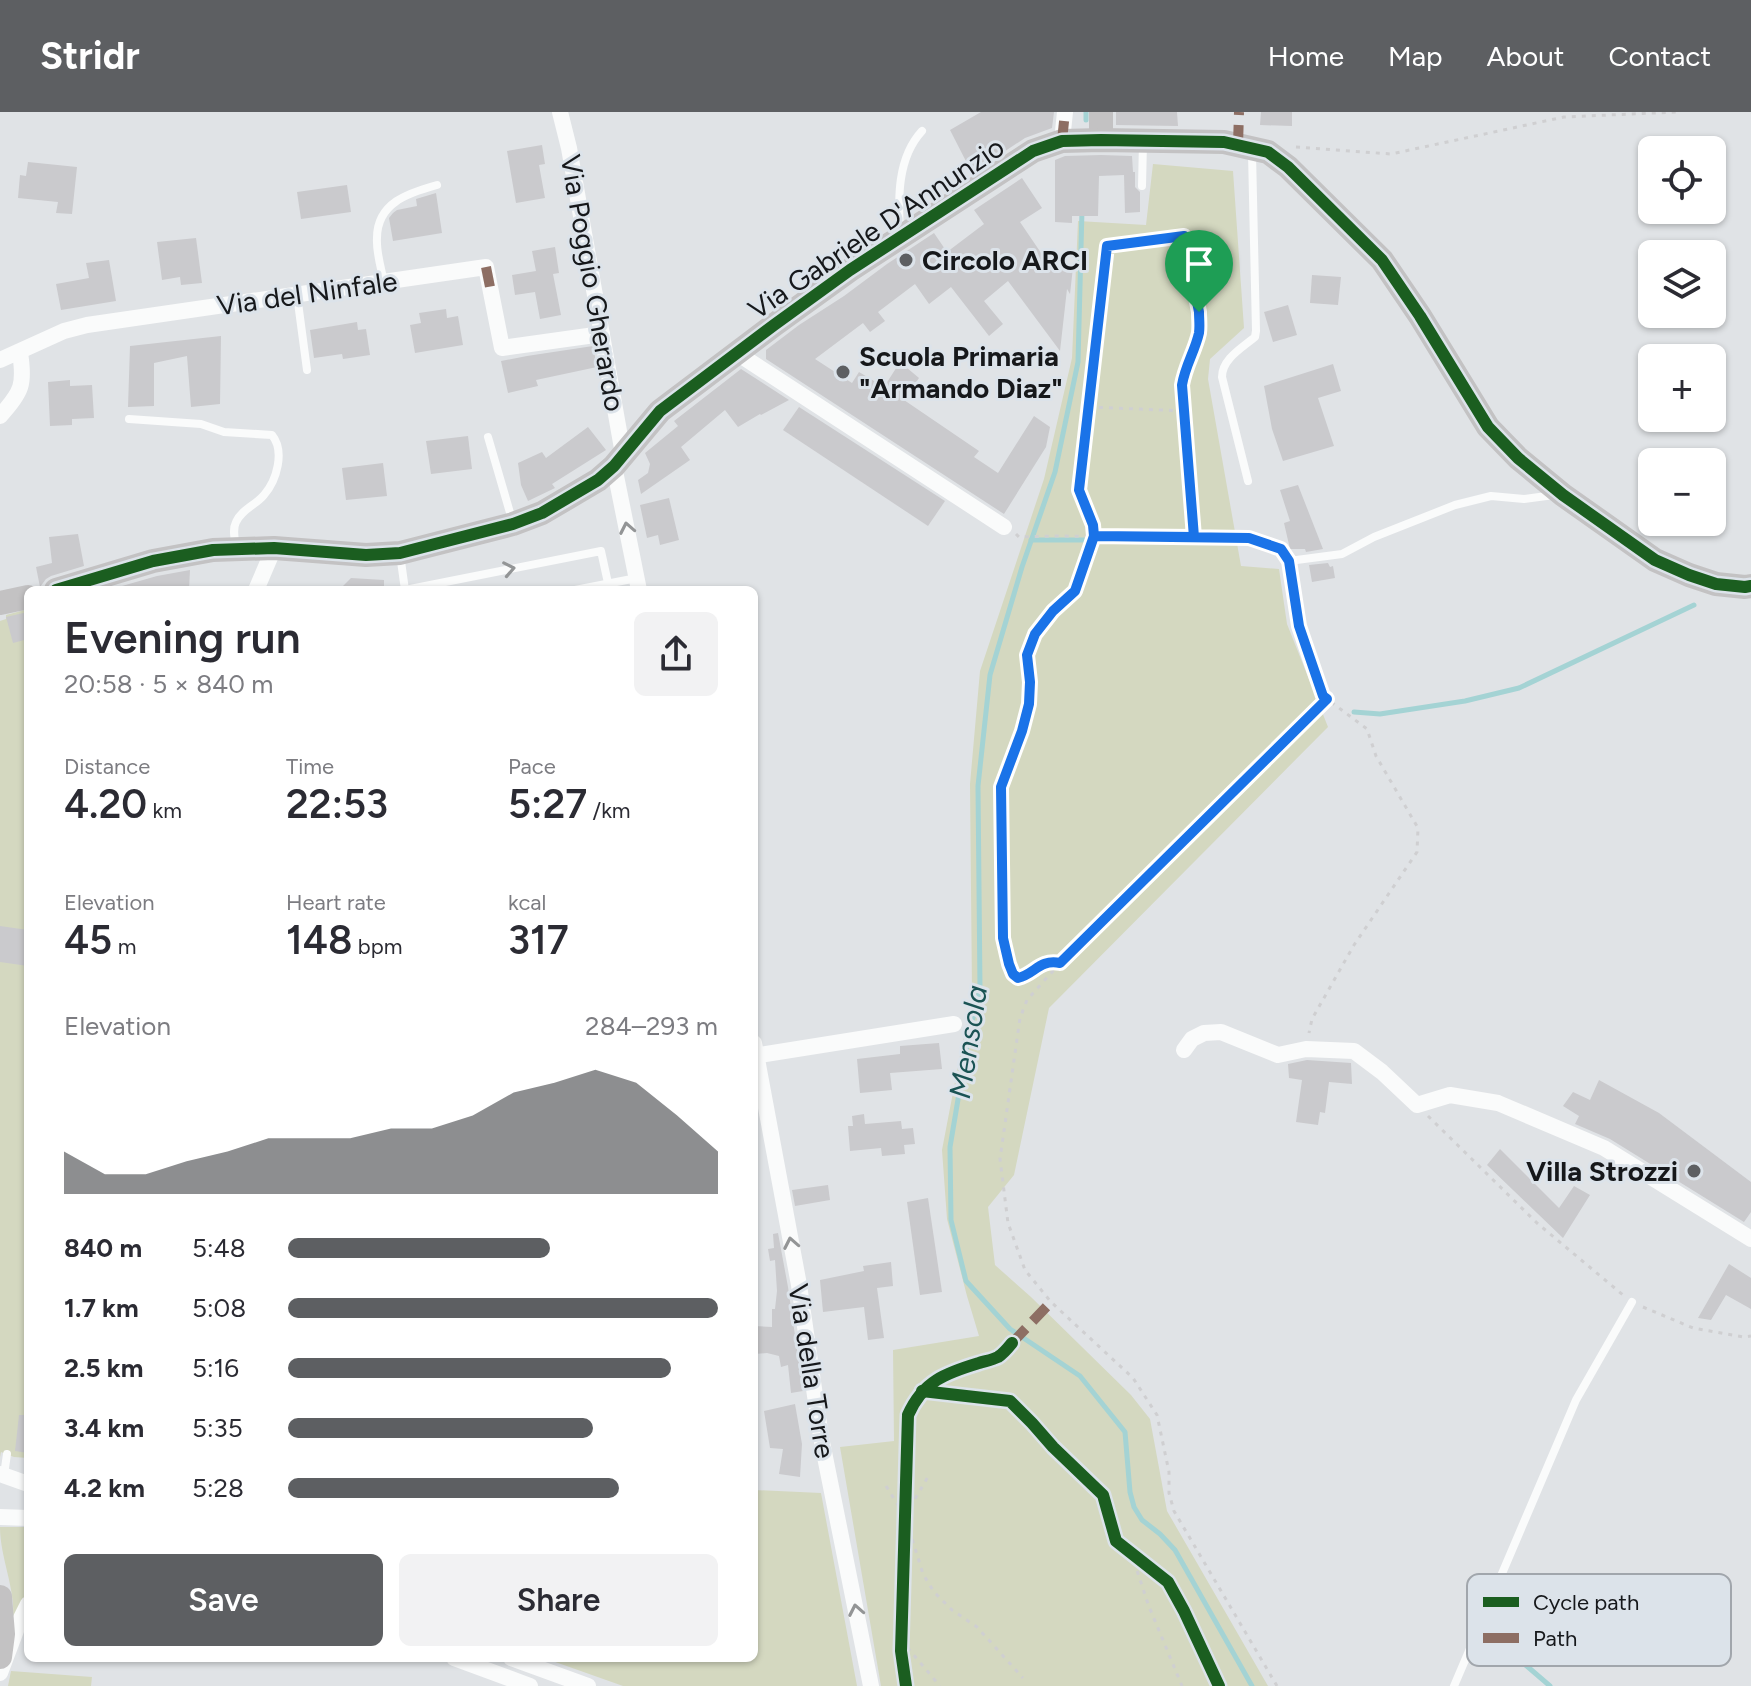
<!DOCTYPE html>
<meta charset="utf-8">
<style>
body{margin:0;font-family:Figtree,sans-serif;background:#f2f2f3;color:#2b2b33;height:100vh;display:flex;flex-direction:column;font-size:30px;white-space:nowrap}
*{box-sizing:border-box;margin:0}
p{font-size:26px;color:#7c7c81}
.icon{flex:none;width:44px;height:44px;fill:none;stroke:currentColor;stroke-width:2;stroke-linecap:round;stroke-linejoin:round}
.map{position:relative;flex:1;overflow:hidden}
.panel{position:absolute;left:24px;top:474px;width:734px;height:1076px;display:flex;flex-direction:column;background:#fff;border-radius:12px;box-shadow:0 2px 6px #0004}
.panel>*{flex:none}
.tools{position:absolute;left:1638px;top:24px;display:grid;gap:16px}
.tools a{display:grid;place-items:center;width:88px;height:88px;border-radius:12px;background:#fff;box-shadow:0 2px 6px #0004;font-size:40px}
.pin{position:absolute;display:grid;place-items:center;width:68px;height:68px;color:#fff;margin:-82px -34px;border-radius:50% 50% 50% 0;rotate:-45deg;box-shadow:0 0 8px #0007}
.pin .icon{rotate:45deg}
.round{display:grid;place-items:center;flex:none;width:84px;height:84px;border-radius:12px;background:#f2f2f3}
.summary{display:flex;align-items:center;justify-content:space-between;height:136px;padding:0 40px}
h1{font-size:44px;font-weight:600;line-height:60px}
.stats{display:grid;grid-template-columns:repeat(3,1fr);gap:12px;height:136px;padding:8px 40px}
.stats div{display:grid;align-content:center}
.stats b{font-size:40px;font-weight:600}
.stats small{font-size:22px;font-weight:400}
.stats p{font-size:22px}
.chart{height:224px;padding:16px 40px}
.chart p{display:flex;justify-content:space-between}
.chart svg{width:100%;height:144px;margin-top:8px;fill:#5d5f62;opacity:.7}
.primary-button{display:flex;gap:16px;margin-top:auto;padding:16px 40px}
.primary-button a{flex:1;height:92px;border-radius:12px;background:#5d5f62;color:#fff;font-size:32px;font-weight:600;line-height:92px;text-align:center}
.primary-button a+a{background:#f2f2f3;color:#2b2b33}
ul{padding:0 40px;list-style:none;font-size:26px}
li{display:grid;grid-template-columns:128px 96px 1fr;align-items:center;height:60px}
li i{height:20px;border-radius:10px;background:#5d5f62}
header{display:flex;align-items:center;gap:48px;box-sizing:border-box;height:112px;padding:0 40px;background:#5d5f62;color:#fff}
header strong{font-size:38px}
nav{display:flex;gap:44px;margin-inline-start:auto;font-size:28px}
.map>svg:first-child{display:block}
</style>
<header>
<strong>Stridr</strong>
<nav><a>Home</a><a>Map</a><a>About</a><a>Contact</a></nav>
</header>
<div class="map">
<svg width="1751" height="1574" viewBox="0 0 1751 1574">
<rect width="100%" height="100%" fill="#e0e3e6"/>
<!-- green -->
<g fill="#d4d8c0">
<path d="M1153,52l80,7 11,157 -34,31 -2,20 33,187 38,3 8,55 41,103 -279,281 -35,167 -26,32 7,58 36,32 100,98 19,24 17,92 101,175h-387l-41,-239 54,-6 -1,-91 86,-14 -12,-40 -20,-77 -5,-69 30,-157 -2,-209 10,-113 64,-192 28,-121 6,-137 68,4z"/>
<path d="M28,497v849l-14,-1 -13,-5 -1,5v-836l6,-2v-4z"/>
<path d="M754,1378l67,3 36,193h-234l-79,-28h210z"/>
<path d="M0,1415h28v64l-15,29c3,-31 -13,-62 -13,-93z"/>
<path d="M11,1559l81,6 -1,9h-83z"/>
</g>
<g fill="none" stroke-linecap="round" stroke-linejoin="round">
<!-- stream -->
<g stroke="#a4d3d4" stroke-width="5">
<path d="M1086,8v-8"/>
<path d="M1082,98l-4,152 -23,110 -33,95 -32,108 -12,111 2,203 -11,45 -19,113 1,73 15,61 44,48 70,47 45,56 5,60 4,15 8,13 18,14 15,16 77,136"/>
<path d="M1031,428h53"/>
<path d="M1101,428l141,1"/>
<path d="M1354,600l26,2 85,-13 54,-13 175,-83"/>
<path d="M1500,1531l50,43"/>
</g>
</g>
<!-- building -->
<g fill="#cacacd">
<path d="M981,0h73l-2,16 -27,10 -53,35 -22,-43z"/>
<path d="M1116,0h61l1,14 -62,-1z"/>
<path d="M1261,0h31v14l-32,-1z"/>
<path d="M542,33l3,19 -6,1 6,33 -29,5 -9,-52z"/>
<path d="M1101,43l31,1 1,16h2v15l5,5v20l-15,1 -1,-38 -25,1 -1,40h-26v7l-17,-1v-62l10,-4z"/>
<path d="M28,50l49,5 -5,47 -16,-1 2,-11 -40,-4 2,-23 6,1z"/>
<path d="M1022,66l20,30 -22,14 34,50 19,-5 -3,27 -3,-5 -7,62 -52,-70 -24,20 19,23 -14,12 -38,-49 -22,17 -14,-20 -37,28 7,9 -15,11 -7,-9 -48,36 37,24 7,-11 25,15 16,-25 19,16 -15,22 75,51 -5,6 24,16 36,-57 16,11 -4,20 -42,67 -238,-155v-9l33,-25 45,-29 43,-32 47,-31 13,19 37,-28 -10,-14z"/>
<path d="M347,73l4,27 -50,7 -4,-27z"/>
<path d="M436,81l6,40 -49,8 -4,-23 4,-5 4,-3 20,-4 -1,-7z"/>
<path d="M196,126l6,45 -21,2 -1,-8 -18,3 -5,-38z"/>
<path d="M555,135l4,26 -6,1 8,41 -21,4 -5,-27 -20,3 -3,-20 24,-4 -4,-20z"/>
<path d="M109,148l7,41 -55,9 -5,-26 33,-6 -3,-15z"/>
<path d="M1312,163l29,2 -3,28 -28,-2z"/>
<path d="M1288,193l9,30 -24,7 -9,-30z"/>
<path d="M446,197l1,9 11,-2 5,29 -48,8 -5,-28 11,-2 -2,-10z"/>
<path d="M357,210l1,8 8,-1 4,26 -27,4 -1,-5 -28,4 -4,-28z"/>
<path d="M221,224l-1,68 -29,3 -4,-51 -33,7v43l-26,1 2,-61z"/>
<path d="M593,234l4,21 -61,13 2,6 -30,7 -7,-32 26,-5z"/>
<path d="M1333,252l8,27 -23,7 16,48 -51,15 -11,-32 -8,-43z"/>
<path d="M741,257l48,31 -28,15 -1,-1 -22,13 -13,-17 -44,37 9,13 -49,34 -3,-14 10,-7 2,-9 -5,-11 33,-27 -4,-5z"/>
<path d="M70,268v6l22,-1 2,33 -22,1v6l-22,1 -2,-44z"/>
<path d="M799,295l146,94 -17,25 -145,-96z"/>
<path d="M588,315l18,23 -54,34 3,4 -27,13 -7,-16 -3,-22 24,-11 4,6z"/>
<path d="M468,324l4,33 -41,5 -5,-33z"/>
<path d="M383,351l4,33 -41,4 -4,-32z"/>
<path d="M1298,373l25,64 -17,3 -1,-3h-15l-6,-26 6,-2 -10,-31z"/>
<path d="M669,386l10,42 -19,5 -2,-10 -11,3 -7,-33z"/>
<path d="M78,422l6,32 -33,10 -5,3 -6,8 -4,-20 16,-4 -3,-26z"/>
<path d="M1328,451l2,4 3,-1 2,12 -23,4 -3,-17z"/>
<path d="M190,458l-1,20h-74v-2l42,-12z"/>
<path d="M351,466l33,2v10h-45z"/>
<path d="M28,500v27l-15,4 -7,-26z"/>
<path d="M0,814l28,4v36l-28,-4z"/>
<path d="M939,931l3,26 -52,4 2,17 -32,3 -3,-34 43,-5v-8z"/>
<path d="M1307,948l44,3 1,21 -23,-2 -4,31 -5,-1 -2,13 -22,-3 6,-42 -13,-2 -1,-14z"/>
<path d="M1599,968l60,33 92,69v30l-7,10 -134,-83 -35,-15 4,-8 -16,-10 10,-14 17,8z"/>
<path d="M864,1002l1,10 36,-3 1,8 11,-1 2,16 -11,1 1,9 -23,2 -1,-8 -31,3 -2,-25h5l-1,-10z"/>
<path d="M1500,1037l59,59 15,-22 16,9 -27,43 -76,-73z"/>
<path d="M828,1073l2,15 -35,6 -3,-16z"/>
<path d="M928,1086l14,94 -22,3 -13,-93z"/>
<path d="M778,1121l10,54 15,104 -12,2 -3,-28 -7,2 -2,-11 -12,-3 -13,1v-28l18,1v-18h3l2,-18 -2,-31 -5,1 -2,-12 6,-1 -1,-14z"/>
<path d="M891,1150l2,24 -16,2 7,50 -16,2 -4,-33 -41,5 -3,-32 44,-9 -1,-5z"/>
<path d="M1729,1152l22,14v31l-25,-14 -15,25 -13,-2z"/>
<path d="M795,1292l7,40 -2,33 -21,-3 4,-25 -13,-1 -6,-37z"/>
<path d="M19,1303h9v38l-13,-2z"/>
</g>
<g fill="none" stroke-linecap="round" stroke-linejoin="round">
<!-- path -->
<g stroke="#cfcfd1" stroke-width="3" stroke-dasharray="4 6" stroke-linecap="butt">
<path d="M1296,35l95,7 173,-37 112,-5"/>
<path d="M1089,295l95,4"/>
<path d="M1016,422l3,3 36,-1 194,2 32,11 3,4"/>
<path d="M1290,459l9,55 24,70 44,33 9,27 42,72 -1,24 -63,93 -42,74 -3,14"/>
<path d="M1059,851c-21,-3 -24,11 -41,15l-5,-4 -4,-10 -6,-26 -2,-151 21,-56 7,-27 1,-22 -3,-27 8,-21 18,-23 22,-20 19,-55 -1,-11 -14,-35 28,-244 77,-10c5,26 19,68 15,94 -3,19 -14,36 -17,55l12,152"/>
<path d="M1428,1004l109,107 86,72"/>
<path d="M1643,1195l50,21 51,9 7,-1"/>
<path d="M886,1374l19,30 18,58 11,18 18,18 25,17 46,51"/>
<path d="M905,1404l24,-41"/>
<path d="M1131,1440l17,52 34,82"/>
<path d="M901,1528l39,46"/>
<path d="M1277,1574l-103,-175 -5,-18v-21l-12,-57 -24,-37 -82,-76 -26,-32 -17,-47 -8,-64 20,-141 7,-18 33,-37 267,-264"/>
</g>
<!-- lane -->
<g stroke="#fafbfb" stroke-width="8">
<path d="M1142,74l1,-44"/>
<path d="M900,121c-2,-34 -3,-75 22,-102"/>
<path d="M384,170c-3,-14 -8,-30 -7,-44 0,-35 31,-45 60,-53"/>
<path d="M297,183l10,75"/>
<path d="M129,307l72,5 23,8 48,3c13,16 5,45 -8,60 -8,10 -22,14 -28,27 -4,8 -1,17 0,26"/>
<path d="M488,325l25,86"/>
<path d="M1248,369l-26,-104c0,-18 20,-29 33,-40l1,-6 -4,-178"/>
<path d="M400,442l5,36 196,-39 7,32"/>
<path d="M1289,449l53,-7 32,-17 81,-32 36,-9 33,3 30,-4"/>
<path d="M575,478l62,-12"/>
<path d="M4,1363l3,-21"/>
<path d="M1454,1574l122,-286 56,-98"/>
</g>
<!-- street -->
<g stroke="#fafbfb" stroke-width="16">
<path d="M560,0l9,36 54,306"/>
<path d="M1062,29l3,-29"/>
<path d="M737,241l267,174"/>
<path d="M0,248l64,-29 23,-6 399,-58 16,81 100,-14"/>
<path d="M0,304c22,-24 25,-32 20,-63"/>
<path d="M614,354l25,124"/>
<path d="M256,478l18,-42"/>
<path d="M754,931l45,242 22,152 50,249"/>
<path d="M1184,938l8,-11 12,-6 17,-1 57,23 28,-6 48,2 28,21 35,33 33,-10 48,8 106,45 147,91"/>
<path d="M754,944l200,-32"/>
<path d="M0,1362l28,10"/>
<path d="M0,1405l28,1"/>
<path d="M454,1546l76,28"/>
<path d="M511,1546l77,28"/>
<path d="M0,1561l20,-53 8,-16"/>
</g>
<!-- secondary -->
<g stroke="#c3c2c3" stroke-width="24">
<path d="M1101,28v-28"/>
<path d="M56,478l97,-29 60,-11 61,-2 92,7 34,-2 113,-29 29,-11 56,-33 16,-14 46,-55 114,-86 76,-55 183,-119 29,-10 39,-1 123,2 44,10 20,15 94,93 38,56 68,111 30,31 45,37 92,65 34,15 27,9 29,3 6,-1"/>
<path d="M0,491l28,-6"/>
<path d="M0,1485l3,37 -3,23"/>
</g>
<!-- quiet -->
<g stroke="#8d6e63" stroke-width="10" stroke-dasharray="20 10" stroke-linecap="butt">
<path d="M1062,29l3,-29"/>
<path d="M1238,33l1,-33"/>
<path d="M486,155l4,20"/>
<path d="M1012,1231l39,-41"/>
</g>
<defs>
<g id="cycleway">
<path d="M56,478l97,-29 60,-11 61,-2 92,7 34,-2 113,-29 29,-11 56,-33 16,-14 46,-55 114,-86 76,-55 183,-119 29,-10 39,-1 123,2 44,10 20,15 94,93 38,56 68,111 30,31 45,37 92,65 34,15 27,9 29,3 6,-1"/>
<path d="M922,1279l88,10 22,22 21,24 50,48 13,46 52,41 16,29 35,75"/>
<path d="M906,1574l-5,-35 7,-236c15,-34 38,-42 71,-52 6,-2 13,-3 19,-6 5,-3 10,-9 14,-14"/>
</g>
</defs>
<!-- cycleway casing -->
<use href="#cycleway" stroke="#dce3ea" stroke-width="17"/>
<!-- cycleway -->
<use href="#cycleway" stroke="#1b5e20" stroke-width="12"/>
</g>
<!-- one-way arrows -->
<defs><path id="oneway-chevron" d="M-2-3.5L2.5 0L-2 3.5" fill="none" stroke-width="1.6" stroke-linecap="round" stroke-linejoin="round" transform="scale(2)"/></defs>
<g stroke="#939596">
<use href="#oneway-chevron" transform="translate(627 416) rotate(-101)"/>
<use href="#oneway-chevron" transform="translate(509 457) rotate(-11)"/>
<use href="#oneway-chevron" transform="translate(791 1131) rotate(-101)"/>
<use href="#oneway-chevron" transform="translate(856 1498) rotate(-101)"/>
</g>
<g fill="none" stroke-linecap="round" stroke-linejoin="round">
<defs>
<path id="route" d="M1199,200c0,7 1,14 0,21 -4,18 -14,33 -17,52l12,152 -100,-1 -19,55 -22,20 -18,23 -8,21 3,27 -1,22 -7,27 -21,56 2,151 6,26 4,10 5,4c17,-4 21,-19 42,-15l267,-264 -4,-3 -24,-70 -10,-65 -8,-12 -32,-11 -155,-2 -1,-11 -14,-35 28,-244 77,-10 15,76"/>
</defs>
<!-- route casing -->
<use href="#route" stroke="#fff" stroke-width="16"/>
<!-- route -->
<use href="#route" stroke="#1a73e8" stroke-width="10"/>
</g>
<!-- markers -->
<g fill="#5d5f62" stroke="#dce3ea" stroke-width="3">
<circle cx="906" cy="148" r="8"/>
<circle cx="843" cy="260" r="8"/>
<circle cx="1694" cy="1059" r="8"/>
</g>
<g text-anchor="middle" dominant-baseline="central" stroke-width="6" stroke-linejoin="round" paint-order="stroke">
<!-- street labels -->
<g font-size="28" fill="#16181b" stroke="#dce3ea">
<text transform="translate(876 116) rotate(-34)">Via Gabriele D'Annunzio</text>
<text transform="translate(593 171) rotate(80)">Via Poggio Gherardo</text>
<text transform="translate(307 181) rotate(-8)">Via del Ninfale</text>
<text transform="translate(812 1259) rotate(81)">Via della Torre</text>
</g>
<!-- poi labels -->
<g font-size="28" font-weight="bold" fill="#16181b" stroke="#dce3ea" text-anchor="start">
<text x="922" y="148">Circolo ARCI</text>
<text x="859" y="244">Scuola Primaria<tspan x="859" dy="32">"Armando Diaz"</tspan></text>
<text x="1678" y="1059" text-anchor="end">Villa Strozzi</text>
</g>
<!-- water labels -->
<g font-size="30" font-style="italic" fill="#1a5354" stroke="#dce3ea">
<text transform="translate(968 930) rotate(-81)">Mensola</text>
</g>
</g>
<!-- legend -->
<rect x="1467" y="1462" width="264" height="92" rx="12" fill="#dce3ea" stroke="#a1a6ac" stroke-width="2"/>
<rect x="1483" y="1485" width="36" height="10" fill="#1b5e20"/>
<rect x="1483" y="1521" width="36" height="10" fill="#8d6e63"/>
<g font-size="22" fill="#16181b">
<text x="1533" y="1498">Cycle path</text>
<text x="1533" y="1534">Path</text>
</g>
</svg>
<div class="tools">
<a><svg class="icon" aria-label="locate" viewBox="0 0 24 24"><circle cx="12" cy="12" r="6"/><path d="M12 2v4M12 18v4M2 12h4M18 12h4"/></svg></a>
<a><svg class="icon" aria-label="layers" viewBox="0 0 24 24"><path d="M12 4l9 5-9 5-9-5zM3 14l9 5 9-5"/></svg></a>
<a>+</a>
<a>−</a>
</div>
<div class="pin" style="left:1199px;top:200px;background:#1e9e55"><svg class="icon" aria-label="arrive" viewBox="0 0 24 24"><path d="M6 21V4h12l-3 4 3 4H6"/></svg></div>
<section class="panel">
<div class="summary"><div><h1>Evening run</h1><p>20:58 · 5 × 840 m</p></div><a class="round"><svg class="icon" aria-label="share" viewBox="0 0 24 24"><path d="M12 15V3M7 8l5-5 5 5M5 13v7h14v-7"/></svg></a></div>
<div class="stats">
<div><p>Distance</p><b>4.20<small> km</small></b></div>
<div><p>Time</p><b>22:53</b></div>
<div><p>Pace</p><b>5:27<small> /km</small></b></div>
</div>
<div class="stats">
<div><p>Elevation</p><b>45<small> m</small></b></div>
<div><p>Heart rate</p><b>148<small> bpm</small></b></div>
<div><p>kcal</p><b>317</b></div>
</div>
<div class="chart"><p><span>Elevation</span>284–293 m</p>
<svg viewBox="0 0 160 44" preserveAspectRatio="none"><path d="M0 44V31L10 38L20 38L30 34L40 31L50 27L60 27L70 27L80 24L90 24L100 20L110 13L120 10L130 6L140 10L150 20L160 31V44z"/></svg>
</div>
<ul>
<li><b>840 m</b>5:48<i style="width:61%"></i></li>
<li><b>1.7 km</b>5:08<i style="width:100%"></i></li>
<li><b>2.5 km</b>5:16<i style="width:89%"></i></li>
<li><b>3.4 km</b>5:35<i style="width:71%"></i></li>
<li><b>4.2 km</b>5:28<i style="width:77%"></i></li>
</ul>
<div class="primary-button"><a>Save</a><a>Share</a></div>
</section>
</div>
